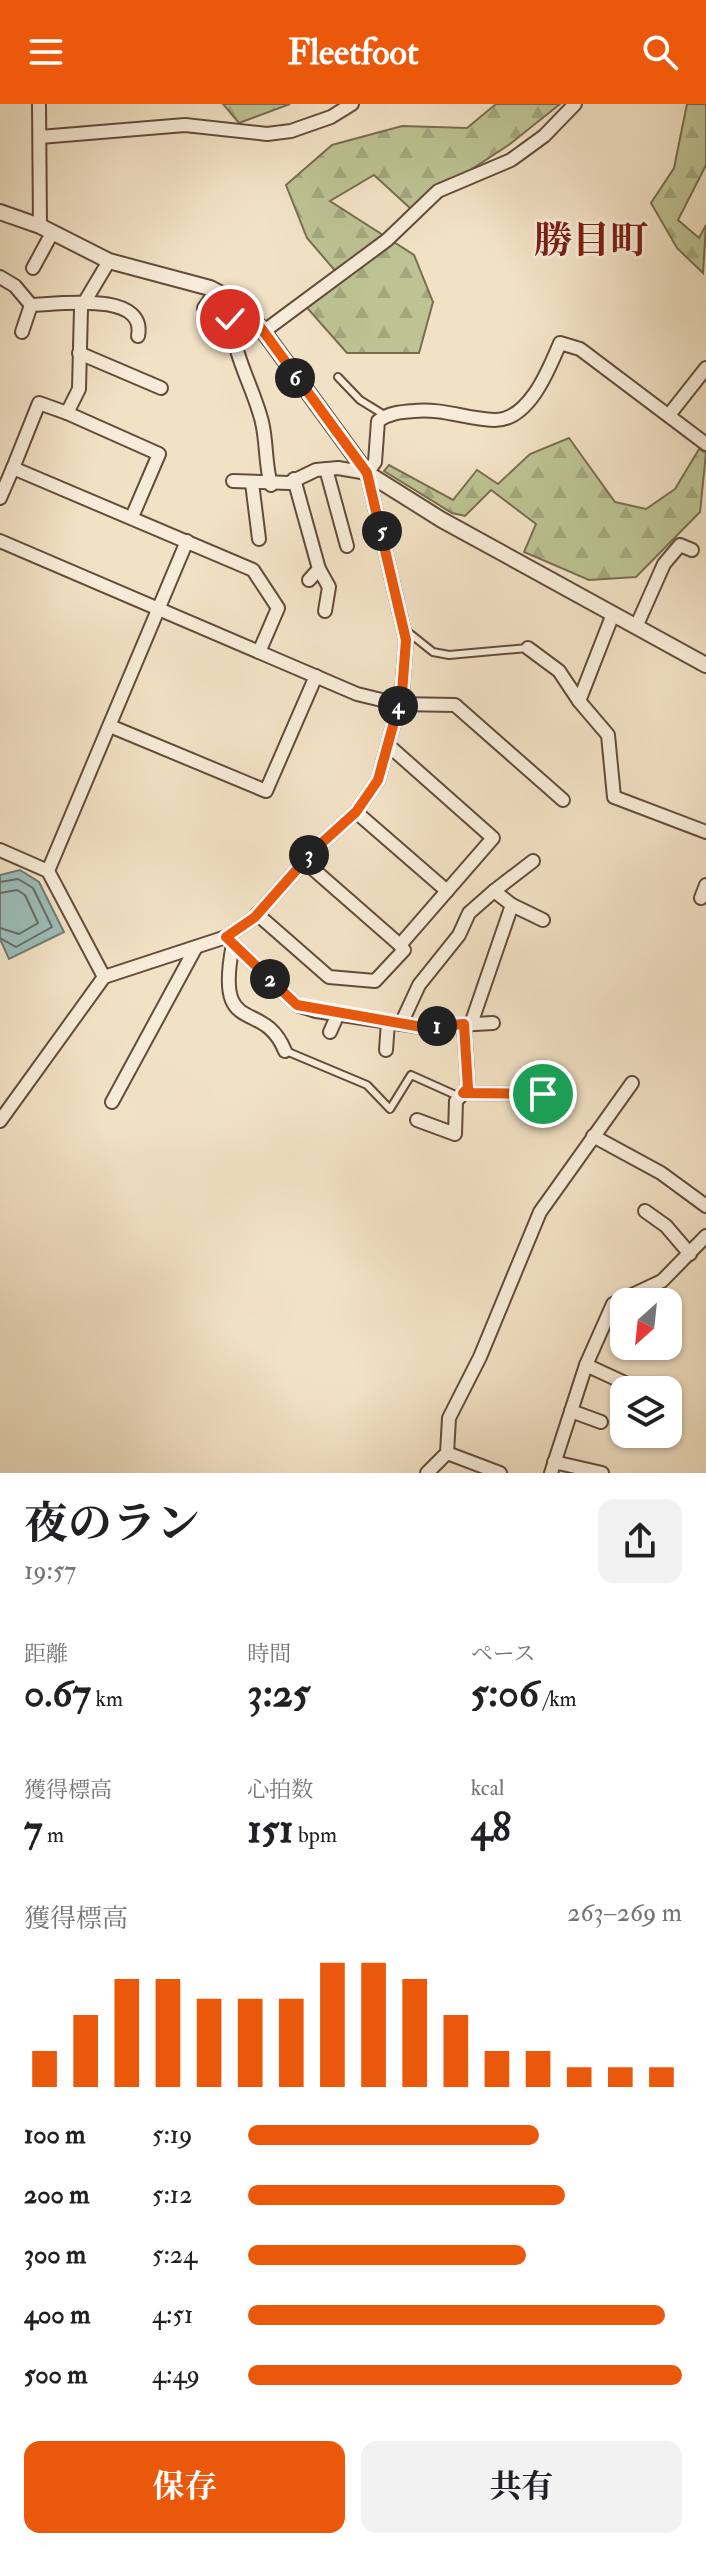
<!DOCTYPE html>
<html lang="ja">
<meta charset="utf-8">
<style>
body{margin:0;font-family:"IM FELL Double Pica","Noto Serif JP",serif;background:#f2f2f2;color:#202124;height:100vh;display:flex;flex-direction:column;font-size:30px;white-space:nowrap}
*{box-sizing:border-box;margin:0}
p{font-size:26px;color:#757577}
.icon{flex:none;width:44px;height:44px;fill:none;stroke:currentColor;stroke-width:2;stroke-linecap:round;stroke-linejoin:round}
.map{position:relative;height:1369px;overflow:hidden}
.sheet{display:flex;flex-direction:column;background:#fff;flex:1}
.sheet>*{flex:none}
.needle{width:52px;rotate:207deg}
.buttons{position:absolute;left:610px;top:1184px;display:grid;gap:16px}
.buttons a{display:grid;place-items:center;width:72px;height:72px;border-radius:16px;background:#fff;box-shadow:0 2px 6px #0004;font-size:40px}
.pin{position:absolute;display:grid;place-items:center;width:68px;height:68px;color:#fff;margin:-34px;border:4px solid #fff;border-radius:50%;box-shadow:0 2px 8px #0007}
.km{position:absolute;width:40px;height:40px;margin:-20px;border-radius:50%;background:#222;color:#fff;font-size:22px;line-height:40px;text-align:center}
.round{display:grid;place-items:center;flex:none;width:84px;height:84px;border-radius:16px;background:#f2f2f2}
.headline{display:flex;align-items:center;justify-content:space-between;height:136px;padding:0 24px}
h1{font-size:44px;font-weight:700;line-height:60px}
.metrics{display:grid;grid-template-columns:repeat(3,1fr);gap:12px;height:136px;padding:8px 24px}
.metrics div{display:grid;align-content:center}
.metrics b{font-size:40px;font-weight:700}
.metrics small{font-size:22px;font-weight:400}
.metrics p{font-size:22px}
.chart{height:224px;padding:16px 24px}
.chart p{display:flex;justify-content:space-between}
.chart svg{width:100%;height:144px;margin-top:8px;stroke:#ea580c;stroke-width:6}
.action{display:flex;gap:16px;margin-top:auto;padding:16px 24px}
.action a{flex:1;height:92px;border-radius:16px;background:#ea580c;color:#fff;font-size:32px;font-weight:700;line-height:92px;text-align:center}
.action a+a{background:#f2f2f2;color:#202124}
ul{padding:0 24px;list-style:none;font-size:26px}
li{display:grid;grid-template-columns:128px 96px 1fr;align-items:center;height:60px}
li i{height:20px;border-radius:10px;background:#ea580c}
header{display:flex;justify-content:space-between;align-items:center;height:104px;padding:0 24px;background:#ea580c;color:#fff;font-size:36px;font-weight:700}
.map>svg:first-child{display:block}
</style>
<header><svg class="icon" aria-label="menu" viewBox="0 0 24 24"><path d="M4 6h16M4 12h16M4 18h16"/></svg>Fleetfoot<svg class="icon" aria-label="search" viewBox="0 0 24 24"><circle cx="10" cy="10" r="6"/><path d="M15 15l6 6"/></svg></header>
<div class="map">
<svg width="706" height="1369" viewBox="0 0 706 1369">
<defs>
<pattern id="forest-firs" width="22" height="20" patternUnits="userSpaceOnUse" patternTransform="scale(2)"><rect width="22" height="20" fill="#bdc393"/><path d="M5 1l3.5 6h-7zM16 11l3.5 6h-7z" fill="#a3a77e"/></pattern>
</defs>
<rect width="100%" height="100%" fill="#f2e2c5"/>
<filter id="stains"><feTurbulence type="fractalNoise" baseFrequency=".0025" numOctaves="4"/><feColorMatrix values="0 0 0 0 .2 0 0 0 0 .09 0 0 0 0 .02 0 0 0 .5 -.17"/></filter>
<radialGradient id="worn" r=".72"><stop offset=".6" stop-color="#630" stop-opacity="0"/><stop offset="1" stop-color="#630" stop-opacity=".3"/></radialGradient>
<!-- forest -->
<g fill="url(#forest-firs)" stroke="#786e50" stroke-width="2">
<path d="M223,0h67l-51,19z"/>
<path d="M496,0h64l-50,40 -99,65 -37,-34 -44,26 84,54 19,47 -14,51h-72l-46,-52 37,-27 -31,-36 -21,-53 46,-40 70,-19 65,2z"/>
<path d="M687,0h19v61l-28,55 21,18 7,-13 -3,48 -26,-25 -26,-45 23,-35z"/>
<path d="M569,334l46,64 31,7 29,-20 24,-40 7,4 -6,59 -64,65 -47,3 -65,-28 12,-28 -45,-34 -26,26 -13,-3 -68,-42 5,-6 64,35 24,-30 21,14 32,-30z"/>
</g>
<!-- water -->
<path fill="#9cbdba" stroke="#727c75" stroke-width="2" d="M20,766l19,12 25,50 -55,27 -9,-20v-64z"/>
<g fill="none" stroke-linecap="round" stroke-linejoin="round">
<!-- shore -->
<g stroke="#686c64" stroke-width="2">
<path d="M0,778l18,-3 15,9 19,39 -36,20 -16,-9"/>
<path d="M0,789l17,-3 8,5 13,28 -19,11 -19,-6"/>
</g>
<defs>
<g id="service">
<path d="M338,273l22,23 26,16"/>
<path d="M408,528l25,20 16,3 79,-7"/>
<path d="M286,947l81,34 23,24 21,-34 49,22"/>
</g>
<g id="minor">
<path d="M39,0l1,122"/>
<path d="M40,33l145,-12 82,9 24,-3 40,-14 21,-13"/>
<path d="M109,157l-28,47 -2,81 -12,24 92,41 -27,63"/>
<path d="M33,164l19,-35"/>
<path d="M0,173l15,9 16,19"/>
<path d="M233,196c-8,44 19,81 29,122 5,21 3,42 9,63"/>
<path d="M204,204l12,-17"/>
<path d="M22,228l9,-27c28,-1 116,-14 107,31"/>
<path d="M263,228l124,-92 51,-49 73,-31 33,-24 31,-32"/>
<path d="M79,249l82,35"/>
<path d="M669,311l37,-47"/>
<path d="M13,364l26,-65 28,10"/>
<path d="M326,365l21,77"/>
<path d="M294,375l25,90 -10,11"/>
<path d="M233,377l56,2 27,-13 22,-2 29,5"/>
<path d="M252,379l7,56"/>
<path d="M0,394l13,-30 240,102 25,38 -19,44"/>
<path d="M0,437l357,153 41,10 57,1 108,95"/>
<path d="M319,465l10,18 -4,24"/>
<path d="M636,523l28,-63 16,-19 12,5"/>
<path d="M528,544l31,23 20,30 34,-87"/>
<path d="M579,597l29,34 6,62 92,35"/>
<path d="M110,622l156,65 50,-115"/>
<path d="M356,708l91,79"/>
<path d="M0,746l48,21 56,106"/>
<path d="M304,757l96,84"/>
<path d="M48,767l139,-330"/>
<path d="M701,794l5,-13"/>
<path d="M512,801l-18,-14 39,-30"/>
<path d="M257,810l72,63 46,4 29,-31 -4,-5 93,-107 -105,-93"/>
<path d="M226,833l71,68 19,6 106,16 71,-4"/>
<path d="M233,840c-19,97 30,52 52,107"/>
<path d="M401,920l18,-39 40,-50 10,-22 25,-22"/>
<path d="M471,920l41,-119 31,15"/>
<path d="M330,928l8,-18"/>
<path d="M386,946l2,-28"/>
<path d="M463,989l80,1"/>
<path d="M112,998l83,-153"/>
<path d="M417,1016l38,14 1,-33 12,-13 -4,-64"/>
<path d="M0,1017l104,-144 122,-40 29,-20 60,-68 41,-37 22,-32 24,-87 4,-53 -39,-167 8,-11 3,-41c11,-8 22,-9 36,-10 28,-3 52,8 80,9 35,1 55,-51 66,-77l20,6 126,95"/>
<path d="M593,1032l68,37 45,33"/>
<path d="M645,1107l21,15 24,28"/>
<path d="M586,1261l54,25"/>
<path d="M571,1307l30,11"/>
<path d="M447,1349l53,20"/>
<path d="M554,1358l48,11"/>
<path d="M427,1369l20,-20 2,-35 31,-61 60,-145 92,-129"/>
<path d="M551,1369l35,-108 27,-61 49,-23 44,-45"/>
</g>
<path id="tertiary" d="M0,108l40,14 69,35 101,27 27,14 24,26 106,145 75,47 264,145"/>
</defs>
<!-- service casing -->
<use href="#service" stroke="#644c3b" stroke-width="10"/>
<!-- minor casing -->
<use href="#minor" stroke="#644c3b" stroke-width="16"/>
<!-- tertiary casing -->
<use href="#tertiary" stroke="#644c3b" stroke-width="18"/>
<!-- service -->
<use href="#service" stroke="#f7ecd9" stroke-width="6"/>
<!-- minor -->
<use href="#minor" stroke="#f7ecd9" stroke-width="12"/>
<!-- tertiary -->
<use href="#tertiary" stroke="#f7ecd9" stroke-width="14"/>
</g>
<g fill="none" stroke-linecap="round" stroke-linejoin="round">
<defs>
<path id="route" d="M230,215l3,-19 28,28 106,145 39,167 -4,53 -24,87 -22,32 -41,37 -60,68 -29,20 71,68 125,22 42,-3 4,64 -5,5 80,1"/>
</defs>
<!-- route casing -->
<use href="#route" stroke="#fff" stroke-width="16"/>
<!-- route -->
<use href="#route" stroke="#ea580c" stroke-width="10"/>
</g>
<g text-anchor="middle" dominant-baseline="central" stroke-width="6" stroke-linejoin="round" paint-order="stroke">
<!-- quarter labels -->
<g font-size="38" font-weight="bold" fill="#7a1f14" stroke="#f7ecd9">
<text x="591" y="137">勝目町</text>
</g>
</g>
<rect width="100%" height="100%" filter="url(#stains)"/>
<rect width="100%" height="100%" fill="url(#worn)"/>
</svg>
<div class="buttons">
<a><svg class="needle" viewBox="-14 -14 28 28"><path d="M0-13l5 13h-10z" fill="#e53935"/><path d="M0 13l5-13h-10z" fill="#757577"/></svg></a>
<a><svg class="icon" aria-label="layers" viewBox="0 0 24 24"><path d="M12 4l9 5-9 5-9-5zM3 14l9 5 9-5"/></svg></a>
</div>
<div class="pin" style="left:543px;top:990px;background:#1e9e55"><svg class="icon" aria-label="arrive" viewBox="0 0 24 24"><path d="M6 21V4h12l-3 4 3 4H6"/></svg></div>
<div class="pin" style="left:230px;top:215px;background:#d93025"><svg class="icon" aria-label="check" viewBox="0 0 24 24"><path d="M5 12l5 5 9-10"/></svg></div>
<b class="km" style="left:437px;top:922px">1</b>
<b class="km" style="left:270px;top:875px">2</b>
<b class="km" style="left:309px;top:751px">3</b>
<b class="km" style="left:398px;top:602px">4</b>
<b class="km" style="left:382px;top:427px">5</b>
<b class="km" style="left:295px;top:274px">6</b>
</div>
<section class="sheet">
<div class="headline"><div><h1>夜のラン</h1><p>19:57</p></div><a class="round"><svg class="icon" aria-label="share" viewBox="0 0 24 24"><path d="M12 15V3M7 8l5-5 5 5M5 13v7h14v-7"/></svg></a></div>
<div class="metrics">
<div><p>距離</p><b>0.67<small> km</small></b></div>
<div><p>時間</p><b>3:25</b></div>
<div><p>ペース</p><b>5:06<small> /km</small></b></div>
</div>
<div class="metrics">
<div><p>獲得標高</p><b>7<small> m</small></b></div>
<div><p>心拍数</p><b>151<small> bpm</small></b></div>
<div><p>kcal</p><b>48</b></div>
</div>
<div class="chart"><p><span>獲得標高</span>263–269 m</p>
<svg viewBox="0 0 160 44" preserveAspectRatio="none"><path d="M5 44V33M15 44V22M25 44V11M35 44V11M45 44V17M55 44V17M65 44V17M75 44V6M85 44V6M95 44V11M105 44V22M115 44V33M125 44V33M135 44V38M145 44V38M155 44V38"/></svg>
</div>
<ul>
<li><b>100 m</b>5:19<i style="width:67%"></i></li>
<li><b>200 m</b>5:12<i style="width:73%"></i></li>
<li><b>300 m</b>5:24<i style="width:64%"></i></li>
<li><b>400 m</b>4:51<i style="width:96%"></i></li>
<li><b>500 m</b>4:49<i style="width:100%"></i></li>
</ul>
<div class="action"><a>保存</a><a>共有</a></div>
</section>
